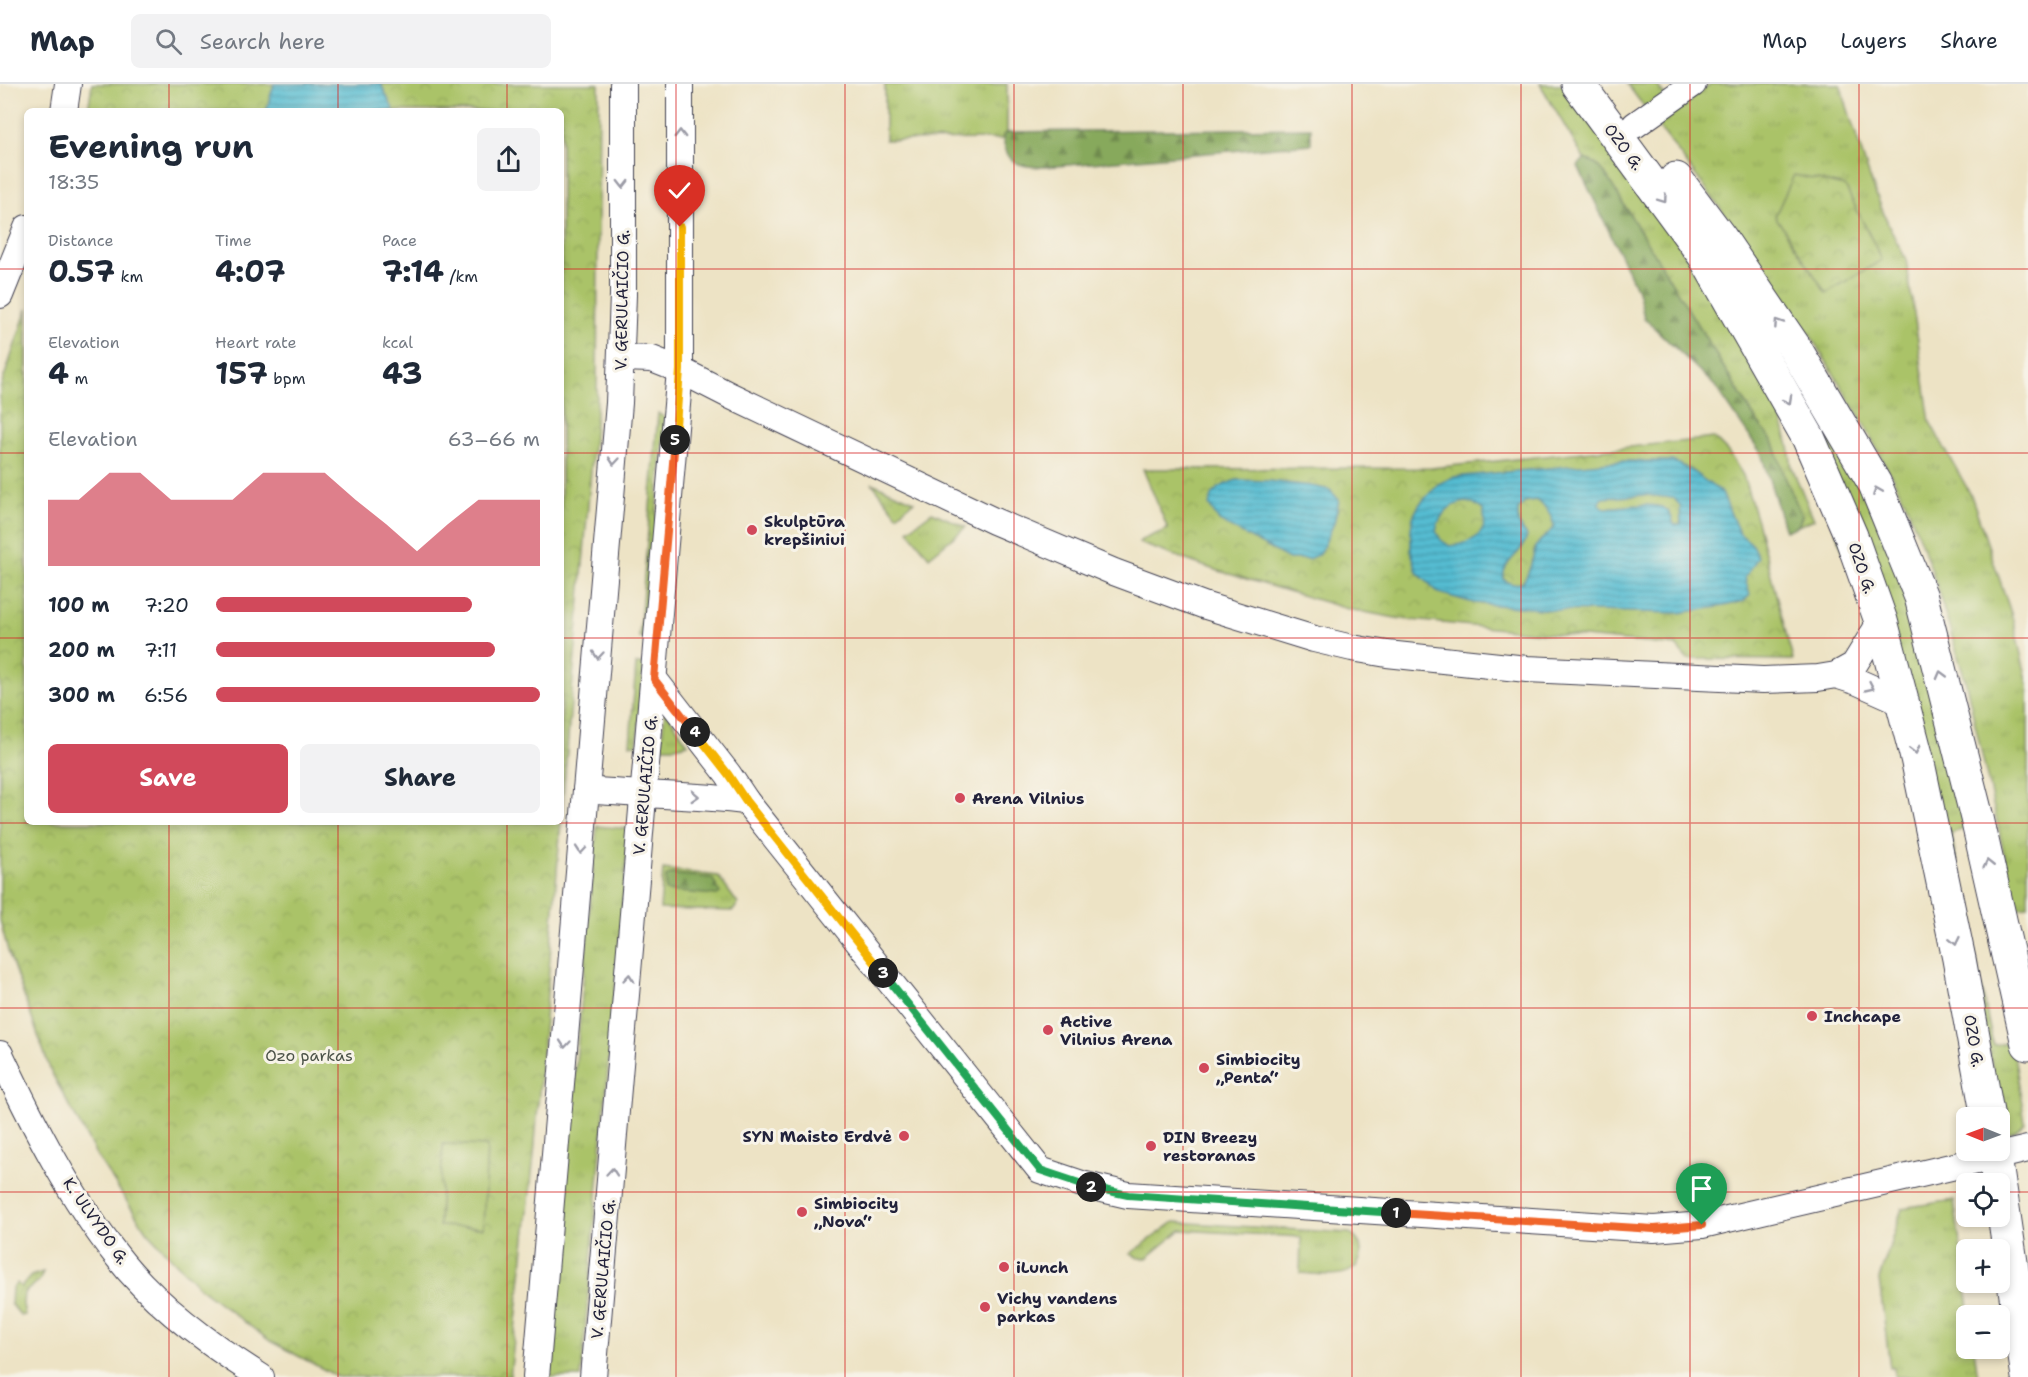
<!DOCTYPE html>
<meta charset="utf-8">
<style>
body{margin:0;font-family:"Shantell Sans",sans-serif;background:#f2f2f3;color:#1f2937;height:100vh;display:flex;flex-direction:column;font-size:22px;white-space:nowrap}
*{box-sizing:border-box;margin:0}
p{font-size:20px;color:#747a83}
.icon{flex:none;width:33px;height:33px;fill:none;stroke:currentColor;stroke-width:2;stroke-linecap:round;stroke-linejoin:round}
.map{position:relative;flex:1;overflow:hidden}
.side{position:absolute;left:24px;top:24px;width:540px;height:717px;display:flex;flex-direction:column;background:#fff;border-radius:9px;box-shadow:0 3px 9px #0003}
.side>*{flex:none}
.needle{width:39px;rotate:271deg}
.fabs{position:absolute;left:1956px;top:1023px;display:grid;gap:12px}
.fabs a{display:grid;place-items:center;width:54px;height:54px;border-radius:9px;background:#fff;box-shadow:0 3px 9px #0003;font-size:30px}
.pin{position:absolute;display:grid;place-items:center;width:51px;height:51px;color:#fff;margin:-62px -26px;border-radius:50% 50% 50% 0;rotate:-45deg;box-shadow:0 0 6px #0007}
.pin .icon{rotate:45deg}
.km{position:absolute;width:30px;height:30px;margin:-15px;border-radius:50%;background:#222;color:#fff;font-size:16px;line-height:30px;text-align:center}
.round{display:grid;place-items:center;flex:none;width:63px;height:63px;border-radius:9px;background:#f2f2f3}
.overview{display:flex;align-items:center;justify-content:space-between;height:102px;padding:0 24px}
h1{font-size:33px;font-weight:700;line-height:45px}
.metrics{display:grid;grid-template-columns:repeat(3,1fr);gap:9px;height:102px;padding:6px 24px}
.metrics div{display:grid;align-content:center}
.metrics b{font-size:30px;font-weight:700}
.metrics small{font-size:16px;font-weight:400}
.metrics p{font-size:16px}
.chart{height:168px;padding:12px 24px}
.chart p{display:flex;justify-content:space-between}
.chart svg{width:100%;height:108px;margin-top:6px;fill:#d1495b;opacity:.7}
.action{display:flex;gap:12px;margin-top:auto;padding:12px 24px}
.action a{flex:1;height:69px;border-radius:9px;background:#d1495b;color:#fff;font-size:24px;font-weight:700;line-height:69px;text-align:center}
.action a+a{background:#f2f2f3;color:#1f2937}
ul{padding:0 24px;list-style:none;font-size:20px}
li{display:grid;grid-template-columns:96px 72px 1fr;align-items:center;height:45px}
li i{height:15px;border-radius:8px;background:#d1495b}
header{display:flex;align-items:center;gap:36px;box-sizing:border-box;height:84px;padding:0 30px;background:#fff;border-bottom:2px solid #e0e1e3}
header strong{font-size:28px}
nav{display:flex;gap:33px;margin-inline-start:auto;font-size:21px}
.search{width:420px;height:54px;background:#f2f2f3;display:flex;align-items:center;gap:15px;box-sizing:border-box;padding:0 21px;border-radius:9px;color:#747a83;font-size:22px}
.map>svg:first-child{display:block}
</style>
<header>
<strong>Map</strong>
<div class="search"><svg class="icon" aria-label="search" viewBox="0 0 24 24"><circle cx="10" cy="10" r="6"/><path d="M15 15l6 6"/></svg>Search here</div>
<nav><a>Map</a><a>Layers</a><a>Share</a></nav>
</header>
<div class="map">
<svg width="2028" height="1293" viewBox="0 0 2028 1293">
<defs>
<pattern id="grass-tufts" width="24" height="20" patternUnits="userSpaceOnUse" patternTransform="scale(1.5)"><rect width="24" height="20" fill="#aac368"/><path d="M3 7l-1-3M5 7V3M7 7l1-3M15 17l-1-3M17 17v-4M19 17l1-3" fill="none" stroke="#92a75b"/></pattern>
<pattern id="forest-firs" width="22" height="20" patternUnits="userSpaceOnUse" patternTransform="scale(1.5)"><rect width="22" height="20" fill="#87a95c"/><path d="M5 1l3.5 6h-7zM16 11l3.5 6h-7z" fill="#6e894d"/></pattern>
<pattern id="park-crowns" width="20" height="18" patternUnits="userSpaceOnUse" patternTransform="scale(1.5)"><rect width="20" height="18" fill="#aac368"/><path d="M2 6a3 3 0 1 1 6 0M12 15a3 3 0 1 1 6 0" fill="none" stroke="#92a75b"/></pattern>
<pattern id="water-rules" width="6" height="5" patternUnits="userSpaceOnUse" patternTransform="scale(1.5)"><rect width="6" height="5" fill="#54bcd1"/><path d="M0 2.5h6" fill="none" stroke="#4598ab"/></pattern>
</defs>
<rect width="100%" height="100%" fill="#f7f3e8"/>
<filter id="ink" filterUnits="userSpaceOnUse"><feTurbulence type="fractalNoise" baseFrequency=".0167" numOctaves="2"/><feDisplacementMap in="SourceGraphic" scale="12" xChannelSelector="R" yChannelSelector="G"/><feConvolveMatrix kernelMatrix="1 2 1 2 8 2 1 2 1" color-interpolation-filters="sRGB"/></filter>
<filter id="wash" filterUnits="userSpaceOnUse"><feTurbulence type="fractalNoise" baseFrequency=".008" numOctaves="4" result="noise"/><feDisplacementMap in="SourceGraphic" scale="24" xChannelSelector="R" yChannelSelector="G"/><feGaussianBlur stdDeviation="1.35" result="paint"/><feColorMatrix in="noise" values="0 0 0 0 0 0 0 0 0 0 0 0 0 0 0 0 0 1.4 0 .05"/><feComposite in="paint" operator="in"/></filter>
<g filter="url(#wash)">
<rect width="100%" height="100%" fill="#ede3c5"/>
<!-- grass -->
<g fill="url(#grass-tufts)" stroke="#667252" stroke-width="1.5">
<path d="M885,0h122v55l-122,1z"/>
<path d="M1540,0h22l106,142 110,179 11,41 3,22 22,51 -16,7 4,-10 -17,-39 -11,-34 -18,-23 -152,-247 -11,-11 -9,-3z"/>
<path d="M1627,0h29l19,24 37,-24h128c19,59 35,121 66,175l24,163 41,73 41,121 16,68v222l-12,1 -51,-228 -34,-111 -26,-67 -45,-84 -50,-82 -39,-59z"/>
<path d="M1753,220l136,235 79,289 -17,5 42,212 19,-3 13,80c-5,9 -12,10 -21,12l-16,-90 -42,-210z"/>
<path d="M658,329l7,5 -19,220 -7,-1z"/>
<path d="M872,399l42,18 -17,14z"/>
<path d="M932,428l34,15 -37,30 -21,-27z"/>
<path d="M636,580h8l-7,81 -7,-1z"/>
<path d="M665,626l23,34 -13,3h-14z"/>
<path d="M597,742l32,3 -48,548h-33z"/>
<path d="M663,785l55,7 20,28 -5,7 -73,-2z"/>
<path d="M1954,1116l16,115 -4,1v32l8,1 4,28h-83l-1,-9h-4l-11,-89 23,-71z"/>
<path d="M1174,1138l175,11c7,4 12,10 12,19 -1,31 -42,22 -61,21l1,-36 -120,-7 -34,28h-8l-9,-4z"/>
</g>
<!-- forest -->
<g fill="url(#forest-firs)" stroke="#54664c" stroke-width="1.5">
<path d="M1311,44v16l-266,23c-27,0 -40,-3 -42,-32l5,-3z"/>
<path d="M1584,75l9,3 11,10 152,248 18,23 11,34 17,39 -4,10 -13,5 -24,-78 -46,-67 -71,-68 -5,-24 -61,-128z"/>
<path d="M671,790l41,4 8,15 -3,2 -51,-4v-14z"/>
</g>
<!-- park -->
<g fill="url(#park-crowns)" stroke="#667252" stroke-width="1.5">
<path d="M92,0h507l-2,317 -36,418v-708h-473z"/>
<path d="M1794,91l51,11 37,74 -56,33 -51,-77z"/>
<path d="M27,225v513h534l-27,333 -24,222h-172l-68,-36 -69,-52 -54,-57 -50,-76 -46,-84 -43,-121 -8,-31v-531z"/>
<path d="M1714,354l14,14 15,23 14,46 36,139 -106,-1 -11,-13 -275,-27 -53,-10 -139,-41 -70,-25 2,-3 27,-11 -25,-60 288,-1z"/>
<path d="M43,1188l-3,8 -16,13 -1,11 2,11 -4,1 -10,-12 1,-16 5,-5 4,4 10,-11z"/>
</g>
<!-- pitch -->
<path fill="#aac368" stroke="#667252" stroke-width="1.5" d="M443,1060l44,2 -4,82 -44,-2z"/>
<!-- water -->
<g fill="url(#water-rules)" stroke="#3b6f86" stroke-width="1.5" fill-rule="evenodd">
<path d="M274,0h107l13,27h-128z"/>
<path d="M1622,377h50l17,8 33,24 17,40 12,10 7,14 -13,21 5,17 -6,6 -20,5 -45,7 -127,-3 -78,-7 -35,-10 -22,-21 -6,-21v-22l2,-12 6,-12 19,-21 15,-7zM1646,411l28,3 6,8 1,18 -7,1c-1,-4 -3,-10 -6,-14 -9,-11 -49,-4 -63,-3l-6,-4 2,-6zM1535,416c12,6 16,14 19,26 -5,9 -13,12 -17,19 -6,13 -5,26 -15,38l-10,1 -8,-4c-4,-18 19,-25 23,-44l-9,-13v-13l7,-8zM1465,418l8,1 10,7c7,25 -11,33 -33,36l-9,-6 -5,-9c4,-17 12,-26 29,-29z"/>
<path d="M1237,396l32,1 43,5 18,4 9,10 -5,23 -14,31 -12,5h-19l-70,-38 -10,-16c4,-17 12,-20 28,-25z"/>
</g>
</g>
<g filter="url(#ink)">
<g fill="none" stroke-linecap="round" stroke-linejoin="round">
<defs>
<g id="minor">
<path d="M64,27l4,-27"/>
<path d="M1635,41l58,-41"/>
<path d="M0,211l27,-67"/>
<path d="M621,274l31,1 28,11 51,26 263,125 120,51 89,33 111,34 38,9 35,6 140,15 236,11 55,-2 18,-3 18,-10 27,-44"/>
<path d="M1836,591l22,7 45,20"/>
<path d="M654,595l74,95 18,27 294,369 45,15 43,10 526,34 48,-4 326,-76"/>
<path d="M586,706c54,5 107,5 160,11"/>
<path d="M0,970c32,68 70,143 117,202 37,48 93,89 144,121"/>
<path d="M536,1293l83,-974 4,-108v-211"/>
<path d="M593,1293l87,-1007v-286"/>
</g>
<g id="major">
<path d="M1578,0l126,171 104,182 43,99 30,85 36,137 42,201 29,159"/>
<path d="M1676,95l45,60 72,106 82,139 46,113 56,221 51,226"/>
<path d="M1994,1066l5,34"/>
<path d="M2000,1104l28,189"/>
</g>
</defs>
<!-- minor casing -->
<use href="#minor" stroke="#403f50" stroke-width="28"/>
<!-- major casing -->
<use href="#major" stroke="#403f50" stroke-width="35"/>
<!-- minor -->
<use href="#minor" stroke="#fff" stroke-width="26"/>
<!-- major -->
<use href="#major" stroke="#fff" stroke-width="33"/>
</g>
<!-- one-way arrows -->
<defs><path id="oneway-chevron" d="M-2-3.5L2.5 0L-2 3.5" fill="none" stroke-width="1.6" stroke-linecap="round" stroke-linejoin="round" transform="scale(1.5)"/></defs>
<g stroke="#9c9ca7">
<use href="#oneway-chevron" transform="translate(680 50) rotate(-90)"/>
<use href="#oneway-chevron" transform="translate(623 100) rotate(90)"/>
<use href="#oneway-chevron" transform="translate(1663 115) rotate(54)"/>
<use href="#oneway-chevron" transform="translate(1778 239) rotate(-124)"/>
<use href="#oneway-chevron" transform="translate(1788 316) rotate(61)"/>
<use href="#oneway-chevron" transform="translate(614 377) rotate(95)"/>
<use href="#oneway-chevron" transform="translate(1877 407) rotate(-113)"/>
<use href="#oneway-chevron" transform="translate(598 571) rotate(95)"/>
<use href="#oneway-chevron" transform="translate(1941 591) rotate(-105)"/>
<use href="#oneway-chevron" transform="translate(1870 603) rotate(25)"/>
<use href="#oneway-chevron" transform="translate(1915 666) rotate(76)"/>
<use href="#oneway-chevron" transform="translate(695 712) rotate(3)"/>
<use href="#oneway-chevron" transform="translate(581 766) rotate(95)"/>
<use href="#oneway-chevron" transform="translate(1988 780) rotate(-103)"/>
<use href="#oneway-chevron" transform="translate(1955 857) rotate(78)"/>
<use href="#oneway-chevron" transform="translate(629 894) rotate(-85)"/>
<use href="#oneway-chevron" transform="translate(565 960) rotate(95)"/>
<use href="#oneway-chevron" transform="translate(612 1088) rotate(-85)"/>
</g>
</g>
<g fill="none" stroke-linecap="round" stroke-linejoin="round" filter="url(#ink)">
<defs>
<path id="split-1" d="M1396,1129l258,16 48,-4"/>
<path id="split-2" d="M1091,1103l37,8 268,18"/>
<path id="split-3" d="M883,889l157,197 51,17"/>
<path id="split-4" d="M695,648l33,42 18,27 137,172"/>
<path id="split-5" d="M675,356l-21,239 41,53"/>
<path id="split-6" d="M675,356l5,-70v-143"/>
</defs>
<!-- split-1 casing -->
<use href="#split-1" stroke="#fff" stroke-width="12"/>
<!-- split-2 casing -->
<use href="#split-2" stroke="#fff" stroke-width="12"/>
<!-- split-3 casing -->
<use href="#split-3" stroke="#fff" stroke-width="12"/>
<!-- split-4 casing -->
<use href="#split-4" stroke="#fff" stroke-width="12"/>
<!-- split-5 casing -->
<use href="#split-5" stroke="#fff" stroke-width="12"/>
<!-- split-6 casing -->
<use href="#split-6" stroke="#fff" stroke-width="12"/>
<!-- split-1 -->
<use href="#split-1" stroke="#f0652b" stroke-width="8"/>
<!-- split-2 -->
<use href="#split-2" stroke="#22a559" stroke-width="8"/>
<!-- split-3 -->
<use href="#split-3" stroke="#22a559" stroke-width="8"/>
<!-- split-4 -->
<use href="#split-4" stroke="#f5b400" stroke-width="8"/>
<!-- split-5 -->
<use href="#split-5" stroke="#f0652b" stroke-width="8"/>
<!-- split-6 -->
<use href="#split-6" stroke="#f5b400" stroke-width="8"/>
</g>
<!-- grid -->
<path fill="none" stroke="#d62828" stroke-width="1.5" stroke-opacity="0.55" d="M169,0v27M338,0v27M507,0v27M676,0v1293M845,0v1293M1014,0v1293M1183,0v1293M1352,0v1293M1521,0v1293M1690,0v1293M1859,0v1293M0,185h27M561,185h1467M0,369h27M561,369h1467M0,554h27M561,554h1467M169,738v555M338,738v555M507,738v555M0,739h2028M0,924h2028M0,1108h1966M2000,1108h28"/>
<!-- markers -->
<g fill="#d1495b" stroke="#f7f3e8" stroke-width="2">
<circle cx="752" cy="446" r="6"/>
<circle cx="960" cy="714" r="6"/>
<circle cx="1812" cy="932" r="6"/>
<circle cx="1048" cy="946" r="6"/>
<circle cx="1204" cy="984" r="6"/>
<circle cx="904" cy="1052" r="6"/>
<circle cx="1151" cy="1062" r="6"/>
<circle cx="802" cy="1128" r="6"/>
<circle cx="1004" cy="1183" r="6"/>
<circle cx="985" cy="1223" r="6"/>
</g>
<g text-anchor="middle" dominant-baseline="central" stroke-width="6" stroke-linejoin="round" paint-order="stroke">
<!-- street labels -->
<g font-size="16" fill="#22223b" stroke="#f7f3e8">
<text transform="translate(1624 63) rotate(53)">OZO G.</text>
<text transform="translate(622 216) rotate(-89)">V. GERULAIČIO G.</text>
<text transform="translate(1862 484) rotate(71)">OZO G.</text>
<text transform="translate(645 701) rotate(-85)">V. GERULAIČIO G.</text>
<text transform="translate(1974 957) rotate(80)">OZO G.</text>
<text transform="translate(96 1137) rotate(55)">K. ULVYDO G.</text>
<text transform="translate(603 1185) rotate(-85)">V. GERULAIČIO G.</text>
</g>
<!-- poi labels -->
<g font-size="16" font-weight="bold" fill="#22223b" stroke="#f7f3e8" text-anchor="start">
<text x="764" y="437">Skulptūra<tspan x="764" dy="18">krepšiniui</tspan></text>
<text x="972" y="714">Arena Vilnius</text>
<text x="1824" y="932">Inchcape</text>
<text x="1060" y="937">Active<tspan x="1060" dy="18">Vilnius Arena</tspan></text>
<text x="1216" y="975">Simbiocity<tspan x="1216" dy="18">„Penta“</tspan></text>
<text x="892" y="1052" text-anchor="end">SYN Maisto Erdvė</text>
<text x="1163" y="1053">DIN Breezy<tspan x="1163" dy="18">restoranas</tspan></text>
<text x="814" y="1119">Simbiocity<tspan x="814" dy="18">„Nova“</tspan></text>
<text x="1016" y="1183">iLunch</text>
<text x="997" y="1214">Vichy vandens<tspan x="997" dy="18">parkas</tspan></text>
</g>
<!-- park labels -->
<g font-size="16" fill="#4b5248" stroke="#f7f3e8">
<text x="309" y="971">Ozo parkas</text>
</g>
</g>
</svg>
<div class="fabs">
<a><svg class="needle" viewBox="-14 -14 28 28"><path d="M0-13l5 13h-10z" fill="#e53935"/><path d="M0 13l5-13h-10z" fill="#747a83"/></svg></a>
<a><svg class="icon" aria-label="locate" viewBox="0 0 24 24"><circle cx="12" cy="12" r="6"/><path d="M12 2v4M12 18v4M2 12h4M18 12h4"/></svg></a>
<a>+</a>
<a>−</a>
</div>
<div class="pin" style="left:1702px;top:1141px;background:#1e9e55"><svg class="icon" aria-label="arrive" viewBox="0 0 24 24"><path d="M6 21V4h12l-3 4 3 4H6"/></svg></div>
<div class="pin" style="left:680px;top:143px;background:#d93025"><svg class="icon" aria-label="check" viewBox="0 0 24 24"><path d="M5 12l5 5 9-10"/></svg></div>
<b class="km" style="left:1396px;top:1129px">1</b>
<b class="km" style="left:1091px;top:1103px">2</b>
<b class="km" style="left:883px;top:889px">3</b>
<b class="km" style="left:695px;top:648px">4</b>
<b class="km" style="left:675px;top:356px">5</b>
<section class="side">
<div class="overview"><div><h1>Evening run</h1><p>18:35</p></div><a class="round"><svg class="icon" aria-label="share" viewBox="0 0 24 24"><path d="M12 15V3M7 8l5-5 5 5M5 13v7h14v-7"/></svg></a></div>
<div class="metrics">
<div><p>Distance</p><b>0.57<small> km</small></b></div>
<div><p>Time</p><b>4:07</b></div>
<div><p>Pace</p><b>7:14<small> /km</small></b></div>
</div>
<div class="metrics">
<div><p>Elevation</p><b>4<small> m</small></b></div>
<div><p>Heart rate</p><b>157<small> bpm</small></b></div>
<div><p>kcal</p><b>43</b></div>
</div>
<div class="chart"><p><span>Elevation</span>63–66 m</p>
<svg viewBox="0 0 160 44" preserveAspectRatio="none"><path d="M0 44V17L10 17L20 6L30 6L40 17L50 17L60 17L70 6L80 6L90 6L100 17L110 27L120 38L130 27L140 17L150 17L160 17V44z"/></svg>
</div>
<ul>
<li><b>100 m</b>7:20<i style="width:79%"></i></li>
<li><b>200 m</b>7:11<i style="width:86%"></i></li>
<li><b>300 m</b>6:56<i style="width:100%"></i></li>
</ul>
<div class="action"><a>Save</a><a>Share</a></div>
</section>
</div>
